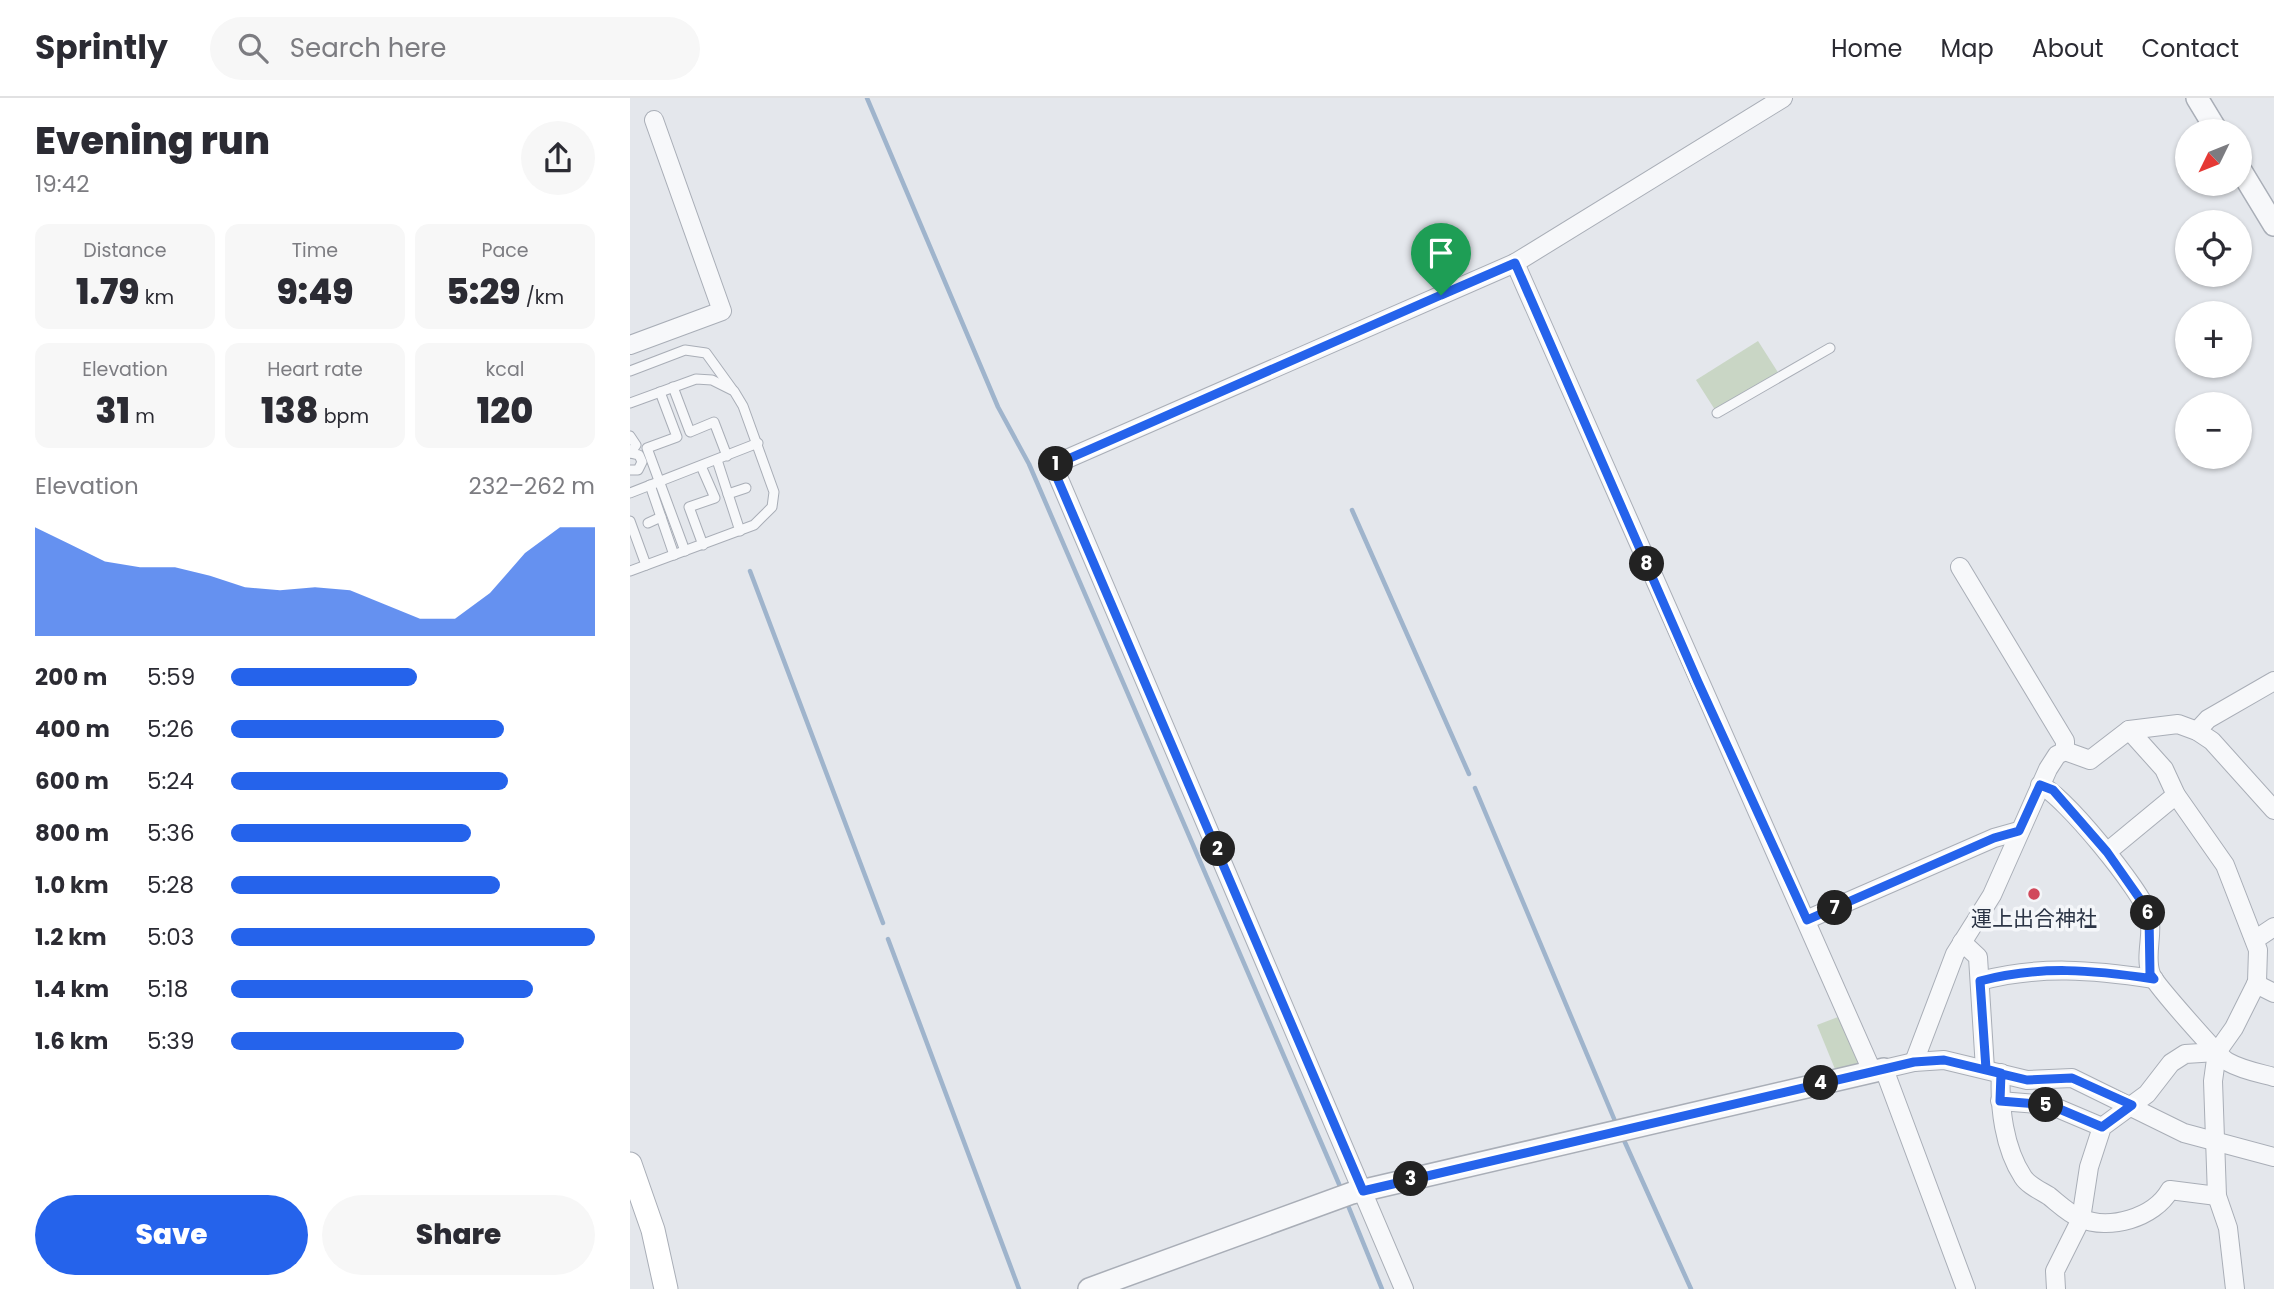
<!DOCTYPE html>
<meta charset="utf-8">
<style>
body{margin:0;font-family:Poppins,"Noto Sans JP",sans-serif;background:#f7f7f7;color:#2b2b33;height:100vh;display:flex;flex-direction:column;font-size:26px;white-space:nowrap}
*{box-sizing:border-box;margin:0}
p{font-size:23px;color:#7c7c81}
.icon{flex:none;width:38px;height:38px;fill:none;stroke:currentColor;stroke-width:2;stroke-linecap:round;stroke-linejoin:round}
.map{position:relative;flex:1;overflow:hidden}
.details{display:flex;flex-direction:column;background:#fff;width:630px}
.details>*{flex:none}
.needle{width:46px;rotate:227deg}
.controls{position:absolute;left:1545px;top:21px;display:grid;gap:14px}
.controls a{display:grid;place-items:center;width:77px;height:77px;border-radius:50%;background:#fff;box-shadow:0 2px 5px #0004;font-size:35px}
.pin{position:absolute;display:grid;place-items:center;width:60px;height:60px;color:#fff;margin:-72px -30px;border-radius:50% 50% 50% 0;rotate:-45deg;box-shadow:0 0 7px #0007}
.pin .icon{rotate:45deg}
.km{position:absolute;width:35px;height:35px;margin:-18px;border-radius:50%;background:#222;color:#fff;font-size:19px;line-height:35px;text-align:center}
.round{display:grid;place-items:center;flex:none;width:74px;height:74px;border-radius:37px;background:#f7f7f7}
.summary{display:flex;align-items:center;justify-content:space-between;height:119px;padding:0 35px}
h1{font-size:38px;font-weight:800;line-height:52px}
.stats{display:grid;grid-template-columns:repeat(3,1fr);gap:10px;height:119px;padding:7px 35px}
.stats div{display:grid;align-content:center;border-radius:14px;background:#f7f7f7;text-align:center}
.stats b{font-size:35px;font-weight:800}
.stats small{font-size:19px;font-weight:400}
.stats p{font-size:19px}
.chart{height:196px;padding:14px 35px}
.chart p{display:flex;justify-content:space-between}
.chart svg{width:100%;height:126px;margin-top:7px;fill:#2563eb;opacity:.7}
.primary-button{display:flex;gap:14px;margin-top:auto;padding:14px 35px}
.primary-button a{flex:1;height:80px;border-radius:42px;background:#2563eb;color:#fff;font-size:28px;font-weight:800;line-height:80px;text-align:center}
.primary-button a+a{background:#f7f7f7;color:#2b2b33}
ul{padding:0 35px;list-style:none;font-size:23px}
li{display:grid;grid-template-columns:112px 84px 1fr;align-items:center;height:52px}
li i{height:18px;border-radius:9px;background:#2563eb}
header{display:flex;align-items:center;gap:42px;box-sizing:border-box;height:98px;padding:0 35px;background:#fff;border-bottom:2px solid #e1e1e2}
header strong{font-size:33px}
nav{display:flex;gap:38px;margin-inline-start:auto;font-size:24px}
.search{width:490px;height:63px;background:#f7f7f7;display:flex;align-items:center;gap:18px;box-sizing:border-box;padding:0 24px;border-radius:38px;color:#7c7c81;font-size:26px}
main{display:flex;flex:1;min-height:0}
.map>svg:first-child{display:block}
</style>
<header>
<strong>Sprintly</strong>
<div class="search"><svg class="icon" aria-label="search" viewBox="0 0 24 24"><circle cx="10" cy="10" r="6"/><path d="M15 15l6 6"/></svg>Search here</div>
<nav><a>Home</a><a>Map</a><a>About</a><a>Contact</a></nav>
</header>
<main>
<section class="details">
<div class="summary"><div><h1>Evening run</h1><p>19:42</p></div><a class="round"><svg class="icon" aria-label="share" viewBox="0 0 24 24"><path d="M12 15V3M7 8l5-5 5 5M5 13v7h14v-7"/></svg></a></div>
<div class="stats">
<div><p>Distance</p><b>1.79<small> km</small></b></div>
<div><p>Time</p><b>9:49</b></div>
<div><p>Pace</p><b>5:29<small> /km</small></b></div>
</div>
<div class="stats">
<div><p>Elevation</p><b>31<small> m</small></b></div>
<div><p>Heart rate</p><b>138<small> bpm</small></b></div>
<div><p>kcal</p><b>120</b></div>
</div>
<div class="chart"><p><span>Elevation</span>232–262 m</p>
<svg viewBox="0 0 160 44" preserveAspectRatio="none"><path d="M0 44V6L10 12L20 18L30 20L40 20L50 23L60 27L70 28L80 27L90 28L100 33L110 38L120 38L130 29L140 15L150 6L160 6V44z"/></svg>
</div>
<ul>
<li><b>200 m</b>5:59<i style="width:51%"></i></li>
<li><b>400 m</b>5:26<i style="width:75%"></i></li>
<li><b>600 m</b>5:24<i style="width:76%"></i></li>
<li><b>800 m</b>5:36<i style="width:66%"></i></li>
<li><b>1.0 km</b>5:28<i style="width:74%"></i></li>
<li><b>1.2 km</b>5:03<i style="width:100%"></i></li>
<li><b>1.4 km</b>5:18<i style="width:83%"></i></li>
<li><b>1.6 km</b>5:39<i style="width:64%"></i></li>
</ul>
<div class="primary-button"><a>Save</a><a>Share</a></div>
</section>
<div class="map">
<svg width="1644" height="1191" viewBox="0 0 1644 1191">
<rect width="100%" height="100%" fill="#e4e7ec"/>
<!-- green -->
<g fill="#c9d6c5">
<path d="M1128,243l21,33 -62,39 -21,-33z"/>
<path d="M1208,919l22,48 -23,9 -20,-49z"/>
</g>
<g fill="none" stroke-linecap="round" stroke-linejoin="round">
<!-- stream -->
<g stroke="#9fb4cc" stroke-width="4.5">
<path d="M237,0l131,309 31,57 313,727"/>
<path d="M722,412l117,264"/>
<path d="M120,473l133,352"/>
<path d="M845,690l140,333"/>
<path d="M258,841l131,350"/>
<path d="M993,1040l68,151"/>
<path d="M717,1105l35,86"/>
</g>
<defs>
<g id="service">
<path d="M0,273l55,-21 21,3 26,36"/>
<path d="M43,289l17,45 24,-10 13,34"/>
<path d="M30,294l17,45 -30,11 38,103"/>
<path d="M0,305l66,-24 16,1 22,11 9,15 31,86 -2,15 -18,18 -124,46"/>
<path d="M1087,315l113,-65"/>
<path d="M0,338l6,9 -6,8"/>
<path d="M0,355l9,2 3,7 -4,8h-8"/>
<path d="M87,362l23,71"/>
<path d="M71,368l14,32 -26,9 14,38"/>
<path d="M20,387l24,70"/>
<path d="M0,395l128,-50"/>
<path d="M98,396l18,-6"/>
<path d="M0,423l16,44"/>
<path d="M18,425l13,-6"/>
</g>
<g id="minor">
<path d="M885,165l357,808"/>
<path d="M0,247l92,-34 -68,-191"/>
<path d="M1330,469l105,174v10"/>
<path d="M1499,632l35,39 12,26 49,70 33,85 -1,32 -23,46 -17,24 -4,29 4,115 11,32 7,61"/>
<path d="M1567,633l11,-12 66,-38"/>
<path d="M1435,653l25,9 39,-30 49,-6 19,7 15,10 62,69"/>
<path d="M1410,687c24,10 101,105 109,130 5,18 -5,41 2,59 3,9 69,84 77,88 14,8 31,11 46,15"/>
<path d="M1477,754l69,-57"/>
<path d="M1176,822l188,-82 25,-7"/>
<path d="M1626,841l18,-12"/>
<path d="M1332,844l16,15 7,112"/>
<path d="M1350,883c60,-16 113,-11 174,-2"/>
<path d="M1626,886l18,9"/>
<path d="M1284,964l41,-108 37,-59 56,-126 9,-14 8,-4"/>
<path d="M1371,975c-2,34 3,75 22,104 5,8 18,14 26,19 9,7 20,18 31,22 29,13 74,0 90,-28l47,6"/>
<path d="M1370,1003l50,4 52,22"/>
<path d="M774,1191l-351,-824 462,-202 268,-165"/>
<path d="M1336,1191l-82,-220 30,-7 30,-2 83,20 45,-2 112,55 90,24"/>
<path d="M1426,1191l-1,-18 26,-52 8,-52 13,-40 45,-33 24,-31 14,-9 32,-2"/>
</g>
<g id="tertiary">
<path d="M1567,0l20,33"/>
<path d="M1610,71l34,56"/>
<path d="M459,1191l263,-96 532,-124"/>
</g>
<path id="secondary" d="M0,1066l23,66 13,59"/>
</defs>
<!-- service casing -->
<use href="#service" stroke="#a9aeb7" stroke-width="11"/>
<!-- minor casing -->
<use href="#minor" stroke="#a9aeb7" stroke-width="20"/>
<!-- tertiary casing -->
<use href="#tertiary" stroke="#a9aeb7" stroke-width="24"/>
<!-- secondary casing -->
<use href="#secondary" stroke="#a9aeb7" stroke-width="25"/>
<!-- service -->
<use href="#service" stroke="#f7f8fa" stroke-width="9"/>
<!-- minor -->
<use href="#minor" stroke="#f7f8fa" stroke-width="18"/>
<!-- tertiary -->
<use href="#tertiary" stroke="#f7f8fa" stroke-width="21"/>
<!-- secondary -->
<use href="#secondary" stroke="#fff" stroke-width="23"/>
</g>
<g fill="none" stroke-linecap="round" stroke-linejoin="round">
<defs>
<path id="route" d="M811,197l-389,171 311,725 551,-129 30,-2 83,20 45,-2 60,27 -30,22 -52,-22 -50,-4 1,-28 -15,-4 -6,-88c60,-16 113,-11 174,-2l-4,-5 -1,-58 -9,-17 -33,-47 -54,-62 -13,-5 -21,46 -25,7 -187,82 -109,-238 -183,-419 -74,32"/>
</defs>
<!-- route casing -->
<use href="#route" stroke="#fff" stroke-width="14"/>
<!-- route -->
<use href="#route" stroke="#2563eb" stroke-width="9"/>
</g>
<!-- markers -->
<circle fill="#d1495b" stroke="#f4f6f9" stroke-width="2.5" cx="1404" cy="796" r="7"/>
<g text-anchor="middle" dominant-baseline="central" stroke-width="7" stroke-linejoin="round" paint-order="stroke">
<!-- poi labels -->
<g font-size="21" fill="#2b3445" stroke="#f4f6f9">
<text x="1404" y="820">運上出合神社</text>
</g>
</g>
</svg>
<div class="controls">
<a><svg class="needle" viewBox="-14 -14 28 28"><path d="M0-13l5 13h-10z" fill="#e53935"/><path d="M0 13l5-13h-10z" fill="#7c7c81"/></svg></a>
<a><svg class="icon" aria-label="locate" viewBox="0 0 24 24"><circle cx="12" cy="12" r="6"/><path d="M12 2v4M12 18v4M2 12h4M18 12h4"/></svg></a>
<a>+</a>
<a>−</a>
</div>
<div class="pin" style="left:811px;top:197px;background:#1e9e55"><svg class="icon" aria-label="arrive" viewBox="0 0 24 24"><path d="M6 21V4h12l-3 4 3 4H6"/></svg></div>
<b class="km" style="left:426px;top:366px">1</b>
<b class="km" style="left:588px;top:751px">2</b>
<b class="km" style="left:781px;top:1081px">3</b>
<b class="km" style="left:1191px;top:985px">4</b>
<b class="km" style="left:1416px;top:1007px">5</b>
<b class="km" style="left:1518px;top:815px">6</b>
<b class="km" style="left:1205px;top:810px">7</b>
<b class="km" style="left:1017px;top:466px">8</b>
</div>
</main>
